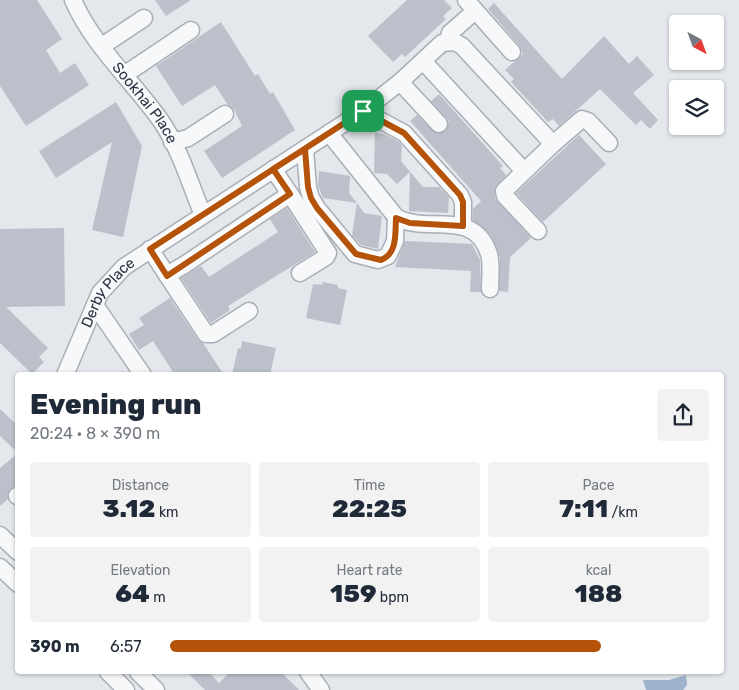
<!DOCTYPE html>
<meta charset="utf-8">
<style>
body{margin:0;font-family:Rubik,sans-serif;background:#f2f2f3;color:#1f2937;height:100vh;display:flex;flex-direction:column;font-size:19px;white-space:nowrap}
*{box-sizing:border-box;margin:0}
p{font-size:16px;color:#747a83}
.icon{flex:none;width:28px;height:28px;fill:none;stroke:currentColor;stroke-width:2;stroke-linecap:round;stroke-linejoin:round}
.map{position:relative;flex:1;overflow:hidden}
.drawer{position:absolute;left:15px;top:372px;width:709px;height:302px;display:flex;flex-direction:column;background:#fff;border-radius:5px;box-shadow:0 1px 4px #0004}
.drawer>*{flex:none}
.needle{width:32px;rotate:139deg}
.buttons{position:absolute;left:669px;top:15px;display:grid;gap:10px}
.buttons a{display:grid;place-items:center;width:55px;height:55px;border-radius:5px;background:#fff;box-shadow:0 1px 4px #0004;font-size:25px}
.pin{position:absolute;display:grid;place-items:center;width:42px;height:42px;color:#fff;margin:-21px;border-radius:10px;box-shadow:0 2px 8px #0006}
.round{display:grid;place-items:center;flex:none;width:52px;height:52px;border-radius:5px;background:#f2f2f3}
.summary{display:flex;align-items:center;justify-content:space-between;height:85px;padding:0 15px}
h1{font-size:28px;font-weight:800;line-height:38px}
.stats{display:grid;grid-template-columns:repeat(3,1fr);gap:8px;height:85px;padding:5px 15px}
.stats div{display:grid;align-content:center;border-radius:5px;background:#f2f2f3;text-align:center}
.stats b{font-size:25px;font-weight:800}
.stats small{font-size:14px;font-weight:400}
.stats p{font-size:14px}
ul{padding:0 15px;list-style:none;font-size:16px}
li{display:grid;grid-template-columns:80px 60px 1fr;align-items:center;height:38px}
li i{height:12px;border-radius:6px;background:#b45309}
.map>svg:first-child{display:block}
</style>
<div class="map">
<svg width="739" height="690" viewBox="0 0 739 690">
<rect width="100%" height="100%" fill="#e4e7ec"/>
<!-- water -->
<path fill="#9fb4cc" d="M686,675l1,10 -4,5h-37l-3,-10h26z"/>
<!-- building -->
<g fill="#bbc0ca">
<path d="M0,0h37l25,39 -16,11 14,23 15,-10 14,22 -63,41 -26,-40z"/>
<path d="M155,0h36l-25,16z"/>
<path d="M407,0h37l8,8 -9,8 3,3 -41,38 -3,-3 -9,8 -25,-26z"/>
<path d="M494,3l68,76 42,-43 25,28 8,-8 17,19 -21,18 25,27 -8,9 -9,-9 -5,5 -36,-36 -41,37 -6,-7 -5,3 -37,-40 3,-3 -9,-9 18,-16 -4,-9 -31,-36z"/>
<path d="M221,22l34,54 3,-2 12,20 3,-2 22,38 -73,48 -18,-27 38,-25 -8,-17 -6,-4 -13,-20 -33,21 -26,-40z"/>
<path d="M439,94l64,72 -3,2 6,7 -11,13v10l36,40 -21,19 -2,35 -9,-1 1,-34 -9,-22 -18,-15v-11l8,-8 -71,-80 7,-6 19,18 9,-1 4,-11 -18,-20z"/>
<path d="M116,102l26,44 -19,91 -31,-7 20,-88 -56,36 -17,-27z"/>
<path d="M375,133l9,1 14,7 4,5 -1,15 22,26h16l10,10 -1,16 -39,-2 1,-39 -13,12 -10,-10 -13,-1z"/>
<path d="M579,135l27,29 -63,58 -27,-29z"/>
<path d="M319,171l31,5 -1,17 8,10 -34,-5 -5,-13z"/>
<path d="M357,203l7,10 18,3 -4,33 -17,-4 -9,-10z"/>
<path d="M287,208l28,44 -87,54 2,4 -19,13 -30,-45 20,-12 8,11 69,-45 -8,-13z"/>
<path d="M64,228l1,78 -59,1 42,41 -9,9 5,5 -12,12 -32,-31v-114z"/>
<path d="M405,241l67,3 8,16 1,32h-11l1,-21 -76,-4z"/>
<path d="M323,282l15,3v3l9,2 -7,35 -34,-7 7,-34 9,1z"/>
<path d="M170,298l28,42 5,3 21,32h-49l-22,-34 -14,9 -10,-16 15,-9 -5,-7z"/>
<path d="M242,341l34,7 -6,27h-38l6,-27 3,1z"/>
<path d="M0,409l18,17v27l-18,-17z"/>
<path d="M18,453v33l-9,5 -1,8 -8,7v-38z"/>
<path d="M187,672h22l10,11 11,-11h51l18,18h-94z"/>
</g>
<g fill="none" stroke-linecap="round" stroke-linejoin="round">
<defs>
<g id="minor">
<path id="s1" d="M73,0c20,46 59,80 88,121 19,28 29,63 42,94"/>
<path d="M466,0l46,52"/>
<path d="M448,41l2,-8 25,-22"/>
<path d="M102,46l42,-28"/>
<path d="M423,61l101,110"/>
<path d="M124,75l67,-45"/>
<path d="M400,82l39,42"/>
<path d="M363,111l41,22 56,62 3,7v24"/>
<path d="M329,133l67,84c31,18 78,-10 93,37 3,10 1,25 1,35"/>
<path d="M172,142l16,-4 37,-24"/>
<path d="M553,144l29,-25 6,2 21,22"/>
<path d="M305,149l3,38 3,11 6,10 38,46 23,6 10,-4 7,-15 1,-24"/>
<path d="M290,194l38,59 -2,4 -26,16"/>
<path d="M150,249l17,26 17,-10 106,-71 -17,-25"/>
<path d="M167,275l39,59h7l36,-23"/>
<path d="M95,305l48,70"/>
<path id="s2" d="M65,375l35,-82 24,-26 239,-156 37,-29 42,-39 13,-1 7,4 91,98 -49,47 1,5 33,35"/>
<path d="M17,496h1"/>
<path d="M0,535l18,17"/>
<path d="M0,567l18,17"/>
<path d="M108,672l18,18"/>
<path d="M138,672l18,18"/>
<path d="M308,672l13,18"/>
</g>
</defs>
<!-- minor casing -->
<use href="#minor" stroke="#a9aeb7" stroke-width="19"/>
<!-- minor -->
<use href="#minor" stroke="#f7f8fa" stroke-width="16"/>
</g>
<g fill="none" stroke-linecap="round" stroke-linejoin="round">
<defs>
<path id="route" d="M363,111l-213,138 17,27 123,-82 -17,-25 32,-20 3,38 3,11 6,10 39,46 25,6c17,-7 14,-27 15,-42l14,5 53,3v-24l-3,-7 -56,-62 -41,-22"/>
</defs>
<!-- route casing -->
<use href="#route" stroke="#fff" stroke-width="10"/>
<!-- route -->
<use href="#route" stroke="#b45309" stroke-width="6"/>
</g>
<g text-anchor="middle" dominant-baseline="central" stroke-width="4.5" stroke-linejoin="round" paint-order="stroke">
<!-- street labels -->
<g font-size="15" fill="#2b3445" stroke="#f4f6f9">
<text stroke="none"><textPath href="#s1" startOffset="126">Sookhai Place</textPath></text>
<text stroke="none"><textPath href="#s2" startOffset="94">Derby Place</textPath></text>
</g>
</g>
</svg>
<div class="buttons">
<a><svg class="needle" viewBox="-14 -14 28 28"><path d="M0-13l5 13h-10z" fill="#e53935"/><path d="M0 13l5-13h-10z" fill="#747a83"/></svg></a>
<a><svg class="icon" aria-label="layers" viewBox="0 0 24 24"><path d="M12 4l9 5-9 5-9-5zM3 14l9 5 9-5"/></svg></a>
</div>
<div class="pin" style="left:363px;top:111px;background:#1e9e55"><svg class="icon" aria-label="arrive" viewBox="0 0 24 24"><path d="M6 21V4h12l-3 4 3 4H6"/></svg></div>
<section class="drawer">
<div class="summary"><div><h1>Evening run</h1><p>20:24 · 8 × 390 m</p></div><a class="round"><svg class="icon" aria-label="share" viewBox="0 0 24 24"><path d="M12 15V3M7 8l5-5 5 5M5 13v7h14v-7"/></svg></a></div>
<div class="stats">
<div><p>Distance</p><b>3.12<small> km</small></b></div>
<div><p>Time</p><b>22:25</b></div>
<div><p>Pace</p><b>7:11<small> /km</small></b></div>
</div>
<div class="stats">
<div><p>Elevation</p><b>64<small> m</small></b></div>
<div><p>Heart rate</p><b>159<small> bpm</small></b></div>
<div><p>kcal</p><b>188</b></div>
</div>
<ul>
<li><b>390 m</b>6:57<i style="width:80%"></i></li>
</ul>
</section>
</div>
